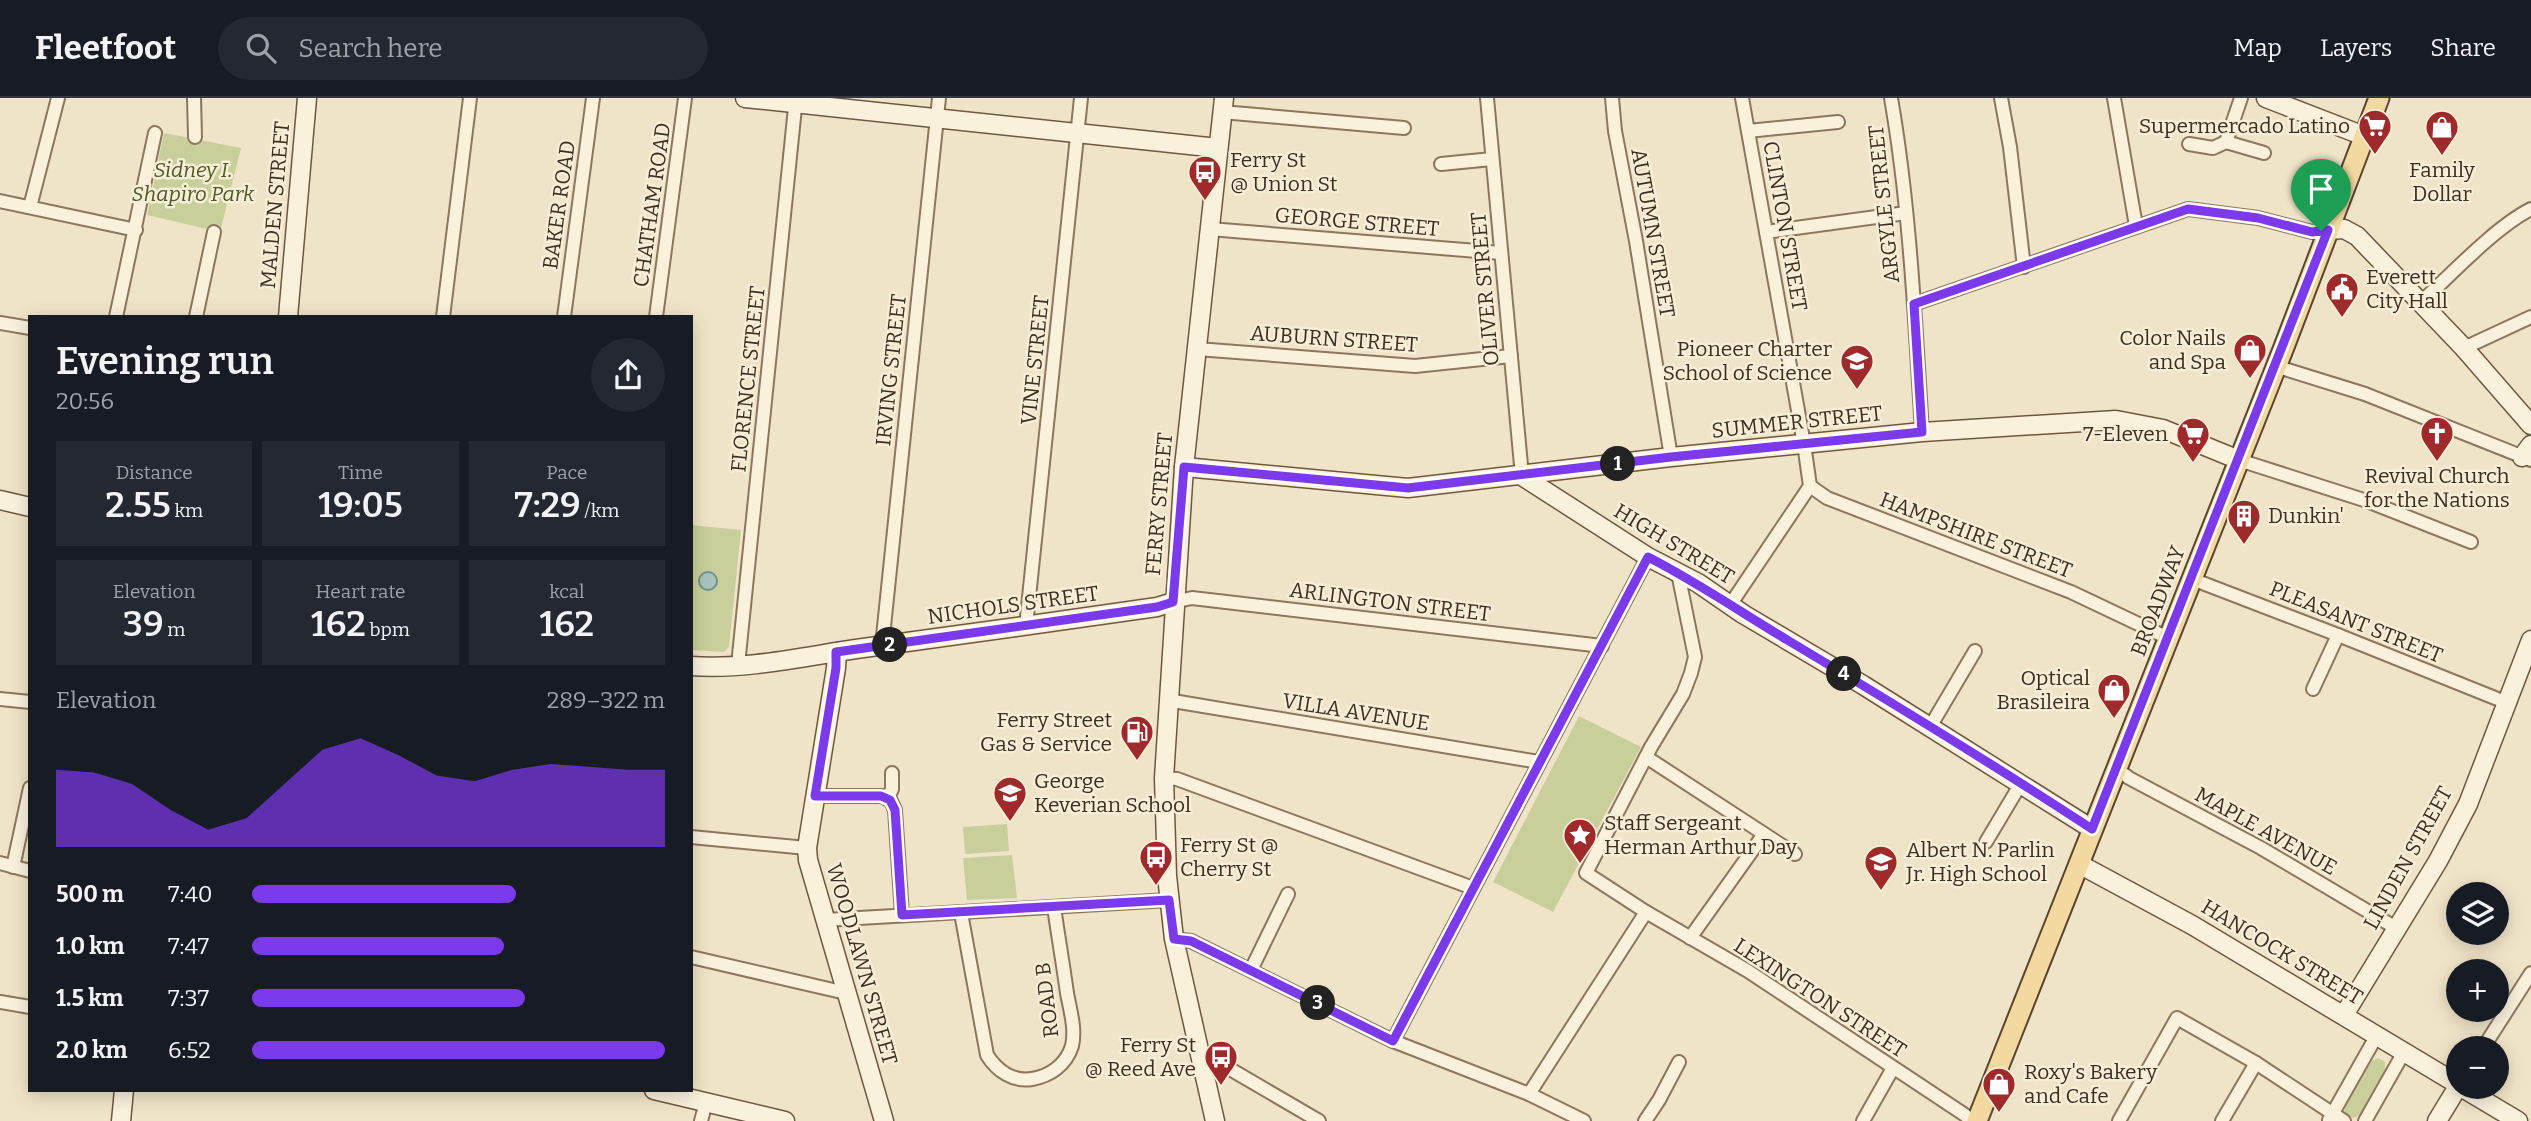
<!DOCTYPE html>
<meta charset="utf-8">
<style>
body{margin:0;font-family:Bitter,serif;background:#242831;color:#f1f3f6;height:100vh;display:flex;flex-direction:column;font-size:26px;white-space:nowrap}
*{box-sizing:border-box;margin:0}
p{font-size:23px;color:#9ea1a6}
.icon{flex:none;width:38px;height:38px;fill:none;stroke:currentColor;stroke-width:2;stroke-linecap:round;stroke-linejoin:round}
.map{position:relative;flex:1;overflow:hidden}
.drawer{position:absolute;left:28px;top:217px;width:665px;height:777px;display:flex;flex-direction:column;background:#171b24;border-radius:0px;box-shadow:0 4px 18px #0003}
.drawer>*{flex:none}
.buttons{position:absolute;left:2446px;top:784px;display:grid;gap:14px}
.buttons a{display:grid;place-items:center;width:63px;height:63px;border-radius:50%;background:#171b24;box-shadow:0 4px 18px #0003;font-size:35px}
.pin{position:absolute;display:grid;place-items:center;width:60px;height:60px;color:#fff;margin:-72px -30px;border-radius:50% 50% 50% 0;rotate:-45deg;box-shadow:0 0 7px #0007}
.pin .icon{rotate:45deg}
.km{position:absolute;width:35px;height:35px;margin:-18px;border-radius:50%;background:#222;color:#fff;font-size:19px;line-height:35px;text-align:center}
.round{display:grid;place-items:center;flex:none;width:74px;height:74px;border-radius:37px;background:#242831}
.head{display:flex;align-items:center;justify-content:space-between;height:119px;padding:0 28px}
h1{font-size:38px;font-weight:600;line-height:52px}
.stats{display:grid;grid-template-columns:repeat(3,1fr);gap:10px;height:119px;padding:7px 28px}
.stats div{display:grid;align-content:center;border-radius:0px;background:#242831;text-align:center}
.stats b{font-size:35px;font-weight:600}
.stats small{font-size:19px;font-weight:400}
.stats p{font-size:19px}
.chart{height:196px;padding:14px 28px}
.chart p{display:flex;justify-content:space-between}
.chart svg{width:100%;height:126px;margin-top:7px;fill:#7c3aed;opacity:.7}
ul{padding:0 28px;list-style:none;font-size:23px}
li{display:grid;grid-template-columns:112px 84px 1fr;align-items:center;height:52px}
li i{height:18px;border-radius:9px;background:#7c3aed}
header{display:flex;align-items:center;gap:42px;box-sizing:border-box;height:98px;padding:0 35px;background:#171b24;border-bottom:2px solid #363941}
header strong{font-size:33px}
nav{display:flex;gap:38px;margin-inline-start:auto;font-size:24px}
.search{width:490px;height:63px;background:#242831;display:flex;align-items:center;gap:18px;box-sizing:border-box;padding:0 24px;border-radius:38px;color:#9ea1a6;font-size:26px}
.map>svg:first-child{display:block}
</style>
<header>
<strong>Fleetfoot</strong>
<div class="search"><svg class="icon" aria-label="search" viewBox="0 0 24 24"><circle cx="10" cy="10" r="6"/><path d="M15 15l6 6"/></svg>Search here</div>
<nav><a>Map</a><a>Layers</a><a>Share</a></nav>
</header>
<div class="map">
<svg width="2531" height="1023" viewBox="0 0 2531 1023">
<rect width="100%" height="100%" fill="#f0e4c8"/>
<!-- green -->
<g fill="#c9cf9b">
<path d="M164,35l77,15 -21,84 -73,-17z"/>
<path d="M691,427l50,5 -12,117 -5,5 -33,-2z"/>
<path d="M1579,618l62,31 -88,165 -60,-30z"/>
<path d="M1007,726l2,27 -44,3 -2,-27z"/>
<path d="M1012,757l5,43 -50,2 -4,-42z"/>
<path d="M2378,960l7,4v8l-26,46 -7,2 -8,-7 1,-4 27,-46z"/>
</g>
<!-- water -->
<circle fill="#a9c4bc" stroke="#6f938a" stroke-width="2" cx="708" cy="483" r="9"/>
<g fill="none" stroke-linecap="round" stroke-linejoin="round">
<defs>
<g id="street">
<path d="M194,0l1,39"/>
<path d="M1487,0l35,378"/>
<path d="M1612,0l3,33 21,110 35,216"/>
<path d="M1742,0l62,346 6,42 17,12 244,94 97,46"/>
<path d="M1891,0c19,110 24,222 31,334"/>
<path d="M2001,0l9,49 14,120"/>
<path d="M2114,0l22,128"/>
<path d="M2241,0l-15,44 38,11"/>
<path d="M1222,14l182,16"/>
<path d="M1748,33l90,-9"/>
<path d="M2189,46l24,4 13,-6"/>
<path d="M1441,66l51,-5"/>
<path d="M0,103l136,29"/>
<path d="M30,109l28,-109"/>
<path d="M1210,131l291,24"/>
<path d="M1766,134l140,-19"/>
<path d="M2420,205c31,-28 75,-76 111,-94"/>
<path d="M1914,206l274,-95 70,9 54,14 16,-2"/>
<path d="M116,219l39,-184"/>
<path d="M196,219l18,-85"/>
<path d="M443,219l27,-219"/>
<path d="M564,219l29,-219"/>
<path d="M656,219l29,-219"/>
<path d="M0,225l30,5"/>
<path d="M2464,250l67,-31"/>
<path d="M1197,251l218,17 96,-10"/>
<path d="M2275,268l90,28 166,66"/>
<path d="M2239,362l128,41 104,41"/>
<path d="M1678,475l17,84 -4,16 -8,21 -32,53 -65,126 60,39 102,59 217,144 6,6"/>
<path d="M2192,481l146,56 167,67"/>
<path d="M1173,504l19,-4 410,48"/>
<path d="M1730,507l80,-119"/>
<path d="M1026,528l55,-528"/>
<path d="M882,548l57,-548"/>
<path d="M738,567l58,-567"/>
<path d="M2313,591l25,-54"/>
<path d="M0,601l30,3"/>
<path d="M1167,602l372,62"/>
<path d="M1930,629l45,-76"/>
<path d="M1646,659l149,97"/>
<path d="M2117,671l12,9 132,70 135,80"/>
<path d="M1164,680l13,1 296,109"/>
<path d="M815,698h67l9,5 4,9 7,105"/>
<path d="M888,700l4,-9v-16"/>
<path d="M691,739l116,11"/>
<path d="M1986,744l34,-57"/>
<path d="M0,765l30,8"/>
<path d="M13,769l17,-79"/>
<path d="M961,815l26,142c10,16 26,27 45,24 18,-3 34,-14 40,-33 4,-17 -2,-36 -5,-53 -4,-29 -9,-58 -13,-86"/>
<path d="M825,822l344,-20"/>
<path d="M1690,840l74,-104"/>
<path d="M1174,841l17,2 202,100 136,53 55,27"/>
<path d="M691,859l155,36"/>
<path d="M1251,872l37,-76"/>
<path d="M0,904l30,5"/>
<path d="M1393,943l255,-484"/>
<path d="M2483,950l48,-75"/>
<path d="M1201,962l17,2 101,59"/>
<path d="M1529,996l117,-182"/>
<path d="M2329,1022l48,-85"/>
<path d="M701,1023l5,-19"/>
<path d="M1645,1023l14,-21 20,-38"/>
<path d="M1863,1023l30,-53"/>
<path d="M2119,1023l58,-103 79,45 88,58"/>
<path d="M2222,1023l34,-58"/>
<path d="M2365,1023l39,-69"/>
</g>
<g id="secondary">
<path d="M745,0l473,50"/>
<path d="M2266,0l98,38"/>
<path d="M2328,132l16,-1 13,7 107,112 67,77"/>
<path d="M288,219l19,-219"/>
<path d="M2522,359l9,-12"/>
<path d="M1184,369l224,21 263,-31 251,-25 194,-12 47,9 76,31"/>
<path d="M1522,378l126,81 50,26 45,31 120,71 229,144"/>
<path d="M0,402l30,7"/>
<path d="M837,554l-1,16 -29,180 1,12 76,261"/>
<path d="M691,568c54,4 111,-9 165,-17 100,-13 201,-28 301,-42l16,-5"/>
<path d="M2079,766l113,61 267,160 -22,36"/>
<path d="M2344,917l94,-154 30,-57 63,-164"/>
<path d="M2461,989l57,34"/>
<path d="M654,992l131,31"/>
<path d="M121,1023l3,-31"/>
<path d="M1215,1023l-41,-182 -7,-63 -3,-98 20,-311 40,-369"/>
</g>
<path id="primary" d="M1977,1023l307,-774 95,-249"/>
</defs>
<!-- street casing -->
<use href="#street" stroke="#8d765c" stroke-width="16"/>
<!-- secondary casing -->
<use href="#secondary" stroke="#6f573f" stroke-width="21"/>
<!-- primary casing -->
<use href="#primary" stroke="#5b4430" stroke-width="23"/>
<!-- street -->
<use href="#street" stroke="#faf1dc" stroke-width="12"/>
<!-- secondary -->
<use href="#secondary" stroke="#faf1dc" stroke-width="18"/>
<!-- primary -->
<use href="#primary" stroke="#f3d9a0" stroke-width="19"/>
</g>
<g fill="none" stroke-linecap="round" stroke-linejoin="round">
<defs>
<path id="route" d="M2188,111l70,9 54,14 16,-2 -236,599c-99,-65 -201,-127 -303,-188 -47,-28 -92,-59 -141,-84l-255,484 -202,-100 -17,-2 -5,-39 -267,15 -7,-105 -5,-10 -9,-4h-66l21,-128v-16l321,-45 16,-5 11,-135 224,21 263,-31 251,-25 -8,-128z"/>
</defs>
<!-- route casing -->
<use href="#route" stroke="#fff" stroke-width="14"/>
<!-- route -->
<use href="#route" stroke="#7c3aed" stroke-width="9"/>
</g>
<!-- icons -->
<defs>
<symbol id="supermarket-pin" viewBox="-11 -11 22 30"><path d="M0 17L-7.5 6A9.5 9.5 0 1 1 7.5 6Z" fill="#9e2a2b" stroke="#f7eed8"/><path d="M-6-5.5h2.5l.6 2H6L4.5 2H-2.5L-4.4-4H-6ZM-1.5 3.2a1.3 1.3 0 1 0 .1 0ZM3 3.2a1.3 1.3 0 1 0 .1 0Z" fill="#fff"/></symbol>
<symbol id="shop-pin" viewBox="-11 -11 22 30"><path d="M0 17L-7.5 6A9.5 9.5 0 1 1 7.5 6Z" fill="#9e2a2b" stroke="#f7eed8"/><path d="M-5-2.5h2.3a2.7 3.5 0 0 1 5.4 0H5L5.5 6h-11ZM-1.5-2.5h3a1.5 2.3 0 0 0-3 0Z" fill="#fff"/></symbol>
<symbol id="bus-pin" viewBox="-11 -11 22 30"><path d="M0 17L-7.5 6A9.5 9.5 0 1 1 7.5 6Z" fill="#9e2a2b" stroke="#f7eed8"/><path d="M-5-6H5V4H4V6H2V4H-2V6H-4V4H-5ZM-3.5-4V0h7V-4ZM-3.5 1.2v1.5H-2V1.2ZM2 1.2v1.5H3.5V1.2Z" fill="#fff"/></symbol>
<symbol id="civic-pin" viewBox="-11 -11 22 30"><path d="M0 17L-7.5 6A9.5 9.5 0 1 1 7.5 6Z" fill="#9e2a2b" stroke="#f7eed8"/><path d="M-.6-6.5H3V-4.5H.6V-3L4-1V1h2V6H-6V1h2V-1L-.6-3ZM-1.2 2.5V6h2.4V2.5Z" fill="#fff"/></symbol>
<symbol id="school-pin" viewBox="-11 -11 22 30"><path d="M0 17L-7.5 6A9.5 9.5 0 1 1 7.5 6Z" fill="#9e2a2b" stroke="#f7eed8"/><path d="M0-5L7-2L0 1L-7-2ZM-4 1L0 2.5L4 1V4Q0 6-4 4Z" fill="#fff"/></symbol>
<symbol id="church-pin" viewBox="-11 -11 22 30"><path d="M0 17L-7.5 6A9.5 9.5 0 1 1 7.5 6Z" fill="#9e2a2b" stroke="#f7eed8"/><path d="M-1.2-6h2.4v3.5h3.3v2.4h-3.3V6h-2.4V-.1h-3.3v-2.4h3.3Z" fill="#fff"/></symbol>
<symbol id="building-pin" viewBox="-11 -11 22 30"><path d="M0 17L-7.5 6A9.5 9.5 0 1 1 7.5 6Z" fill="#9e2a2b" stroke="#f7eed8"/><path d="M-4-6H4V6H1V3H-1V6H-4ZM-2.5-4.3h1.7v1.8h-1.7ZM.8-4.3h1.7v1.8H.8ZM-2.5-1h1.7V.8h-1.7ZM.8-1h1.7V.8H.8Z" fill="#fff"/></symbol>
<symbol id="fuel-pin" viewBox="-11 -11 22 30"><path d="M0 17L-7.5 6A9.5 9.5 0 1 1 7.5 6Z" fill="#9e2a2b" stroke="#f7eed8"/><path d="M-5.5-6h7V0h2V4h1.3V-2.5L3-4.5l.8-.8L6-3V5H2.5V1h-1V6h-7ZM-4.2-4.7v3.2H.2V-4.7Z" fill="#fff"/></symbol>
<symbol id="sight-pin" viewBox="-11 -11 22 30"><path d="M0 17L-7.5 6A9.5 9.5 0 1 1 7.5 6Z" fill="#9e2a2b" stroke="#f7eed8"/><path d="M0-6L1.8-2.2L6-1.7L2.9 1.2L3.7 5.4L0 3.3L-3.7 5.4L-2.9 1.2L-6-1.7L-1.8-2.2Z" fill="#fff"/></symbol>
</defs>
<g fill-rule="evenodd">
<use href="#supermarket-pin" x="2356" y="9" width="38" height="52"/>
<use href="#shop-pin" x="2423" y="10" width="38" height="52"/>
<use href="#bus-pin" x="1186" y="55" width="38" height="52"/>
<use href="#civic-pin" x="2323" y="172" width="38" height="52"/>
<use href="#shop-pin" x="2231" y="233" width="38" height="52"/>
<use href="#school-pin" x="1838" y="244" width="38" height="52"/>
<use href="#church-pin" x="2418" y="316" width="38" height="52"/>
<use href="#supermarket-pin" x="2174" y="317" width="38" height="52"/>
<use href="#building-pin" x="2225" y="399" width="38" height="52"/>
<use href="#shop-pin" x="2095" y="573" width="38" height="52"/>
<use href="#fuel-pin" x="1118" y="615" width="38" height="52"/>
<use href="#school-pin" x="991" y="676" width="38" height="52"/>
<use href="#sight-pin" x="1561" y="718" width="38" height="52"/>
<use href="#bus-pin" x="1137" y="740" width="38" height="52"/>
<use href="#school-pin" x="1862" y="745" width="38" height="52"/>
<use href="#bus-pin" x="1202" y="940" width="38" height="52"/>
<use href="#shop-pin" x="1980" y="967" width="38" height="52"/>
</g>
<g text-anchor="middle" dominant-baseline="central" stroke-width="5" stroke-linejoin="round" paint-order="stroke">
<!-- poi labels -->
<g font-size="21" fill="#3d2e20" stroke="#f7eed8" text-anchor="start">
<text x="2350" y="28" text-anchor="end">Supermercado Latino</text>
<text x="1230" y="62">Ferry St<tspan x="1230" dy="24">@ Union St</tspan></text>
<text x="2442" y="72" text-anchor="middle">Family<tspan x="2442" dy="24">Dollar</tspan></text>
<text x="2366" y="179">Everett<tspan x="2366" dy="24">City Hall</tspan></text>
<text x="2226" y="240" text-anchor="end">Color Nails<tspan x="2226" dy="24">and Spa</tspan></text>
<text x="1832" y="251" text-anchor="end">Pioneer Charter<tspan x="1832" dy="24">School of Science</tspan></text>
<text x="2168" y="336" text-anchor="end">7-Eleven</text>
<text x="2437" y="378" text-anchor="middle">Revival Church<tspan x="2437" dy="24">for the Nations</tspan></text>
<text x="2268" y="418">Dunkin'</text>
<text x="2090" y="580" text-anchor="end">Optical<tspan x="2090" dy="24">Brasileira</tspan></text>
<text x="1112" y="622" text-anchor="end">Ferry Street<tspan x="1112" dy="24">Gas &amp; Service</tspan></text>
<text x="1034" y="683">George<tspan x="1034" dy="24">Keverian School</tspan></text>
<text x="1604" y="725">Staff Sergeant<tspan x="1604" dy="24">Herman Arthur Day</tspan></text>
<text x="1180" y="747">Ferry St @<tspan x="1180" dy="24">Cherry St</tspan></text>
<text x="1906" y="752">Albert N. Parlin<tspan x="1906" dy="24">Jr. High School</tspan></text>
<text x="1196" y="947" text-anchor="end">Ferry St<tspan x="1196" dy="24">@ Reed Ave</tspan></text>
<text x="2024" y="974">Roxy's Bakery<tspan x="2024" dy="24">and Cafe</tspan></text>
</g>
<!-- park labels -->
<g font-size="21" font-style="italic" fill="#4d5a26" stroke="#f7eed8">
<text x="193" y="72">Sidney I.<tspan x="193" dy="24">Shapiro Park</tspan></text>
</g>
<!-- street labels -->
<g font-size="21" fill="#3d2e20" stroke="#f7eed8">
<text transform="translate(1884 106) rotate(-96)">ARGYLE STREET</text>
<text transform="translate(275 107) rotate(-85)">MALDEN STREET</text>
<text transform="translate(559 107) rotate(-82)">BAKER ROAD</text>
<text transform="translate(652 107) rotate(-82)">CHATHAM ROAD</text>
<text transform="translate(1357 124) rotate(5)">GEORGE STREET</text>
<text transform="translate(1785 128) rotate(80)">CLINTON STREET</text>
<text transform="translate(1653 135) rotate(80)">AUTUMN STREET</text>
<text transform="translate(1485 191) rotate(-95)">OLIVER STREET</text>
<text transform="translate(1334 241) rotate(4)">AUBURN STREET</text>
<text transform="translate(1035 262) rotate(-84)">VINE STREET</text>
<text transform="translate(891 272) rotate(-84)">IRVING STREET</text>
<text transform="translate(748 281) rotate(-84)">FLORENCE STREET</text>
<text transform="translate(1797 324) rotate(-6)">SUMMER STREET</text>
<text transform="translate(1159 406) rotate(-85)">FERRY STREET</text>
<text transform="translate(1976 437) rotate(21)">HAMPSHIRE STREET</text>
<text transform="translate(1674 446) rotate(31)">HIGH STREET</text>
<text transform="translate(2158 503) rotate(-69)">BROADWAY</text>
<text transform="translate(1390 504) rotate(7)">ARLINGTON STREET</text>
<text transform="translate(1013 507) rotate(-8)">NICHOLS STREET</text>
<text transform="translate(2356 524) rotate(22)">PLEASANT STREET</text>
<text transform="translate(1356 614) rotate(9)">VILLA AVENUE</text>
<text transform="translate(2266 733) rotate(29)">MAPLE AVENUE</text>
<text transform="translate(2408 760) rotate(-61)">LINDEN STREET</text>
<text transform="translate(2282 854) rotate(31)">HANCOCK STREET</text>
<text transform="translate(862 866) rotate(74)">WOODLAWN STREET</text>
<text transform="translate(1820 900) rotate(33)">LEXINGTON STREET</text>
<text transform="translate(1047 902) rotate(-97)">ROAD B</text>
</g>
</g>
</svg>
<div class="buttons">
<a><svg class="icon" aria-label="layers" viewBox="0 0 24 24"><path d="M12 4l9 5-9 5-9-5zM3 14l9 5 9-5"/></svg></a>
<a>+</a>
<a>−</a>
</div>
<div class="pin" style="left:2321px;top:133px;background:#1e9e55"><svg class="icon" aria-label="arrive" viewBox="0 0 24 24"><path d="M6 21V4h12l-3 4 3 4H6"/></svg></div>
<b class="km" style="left:1618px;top:366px">1</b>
<b class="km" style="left:890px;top:547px">2</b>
<b class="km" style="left:1318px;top:905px">3</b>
<b class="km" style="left:1844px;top:576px">4</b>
<section class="drawer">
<div class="head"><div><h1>Evening run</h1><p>20:56</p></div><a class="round"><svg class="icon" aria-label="share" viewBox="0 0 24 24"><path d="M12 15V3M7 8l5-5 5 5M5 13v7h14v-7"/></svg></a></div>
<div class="stats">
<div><p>Distance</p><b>2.55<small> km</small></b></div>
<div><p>Time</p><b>19:05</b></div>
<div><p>Pace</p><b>7:29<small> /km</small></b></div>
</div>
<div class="stats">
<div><p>Elevation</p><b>39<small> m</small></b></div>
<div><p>Heart rate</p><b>162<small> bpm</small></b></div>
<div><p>kcal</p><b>162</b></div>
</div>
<div class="chart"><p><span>Elevation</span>289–322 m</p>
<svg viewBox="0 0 160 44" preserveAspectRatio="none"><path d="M0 44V17L10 18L20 22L30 31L40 38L50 34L60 22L70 10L80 6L90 12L100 19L110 21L120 17L130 15L140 16L150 17L160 17V44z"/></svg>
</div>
<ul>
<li><b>500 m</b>7:40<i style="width:64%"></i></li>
<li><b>1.0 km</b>7:47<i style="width:61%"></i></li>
<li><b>1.5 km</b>7:37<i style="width:66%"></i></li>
<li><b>2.0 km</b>6:52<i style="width:100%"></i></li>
</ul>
</section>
</div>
